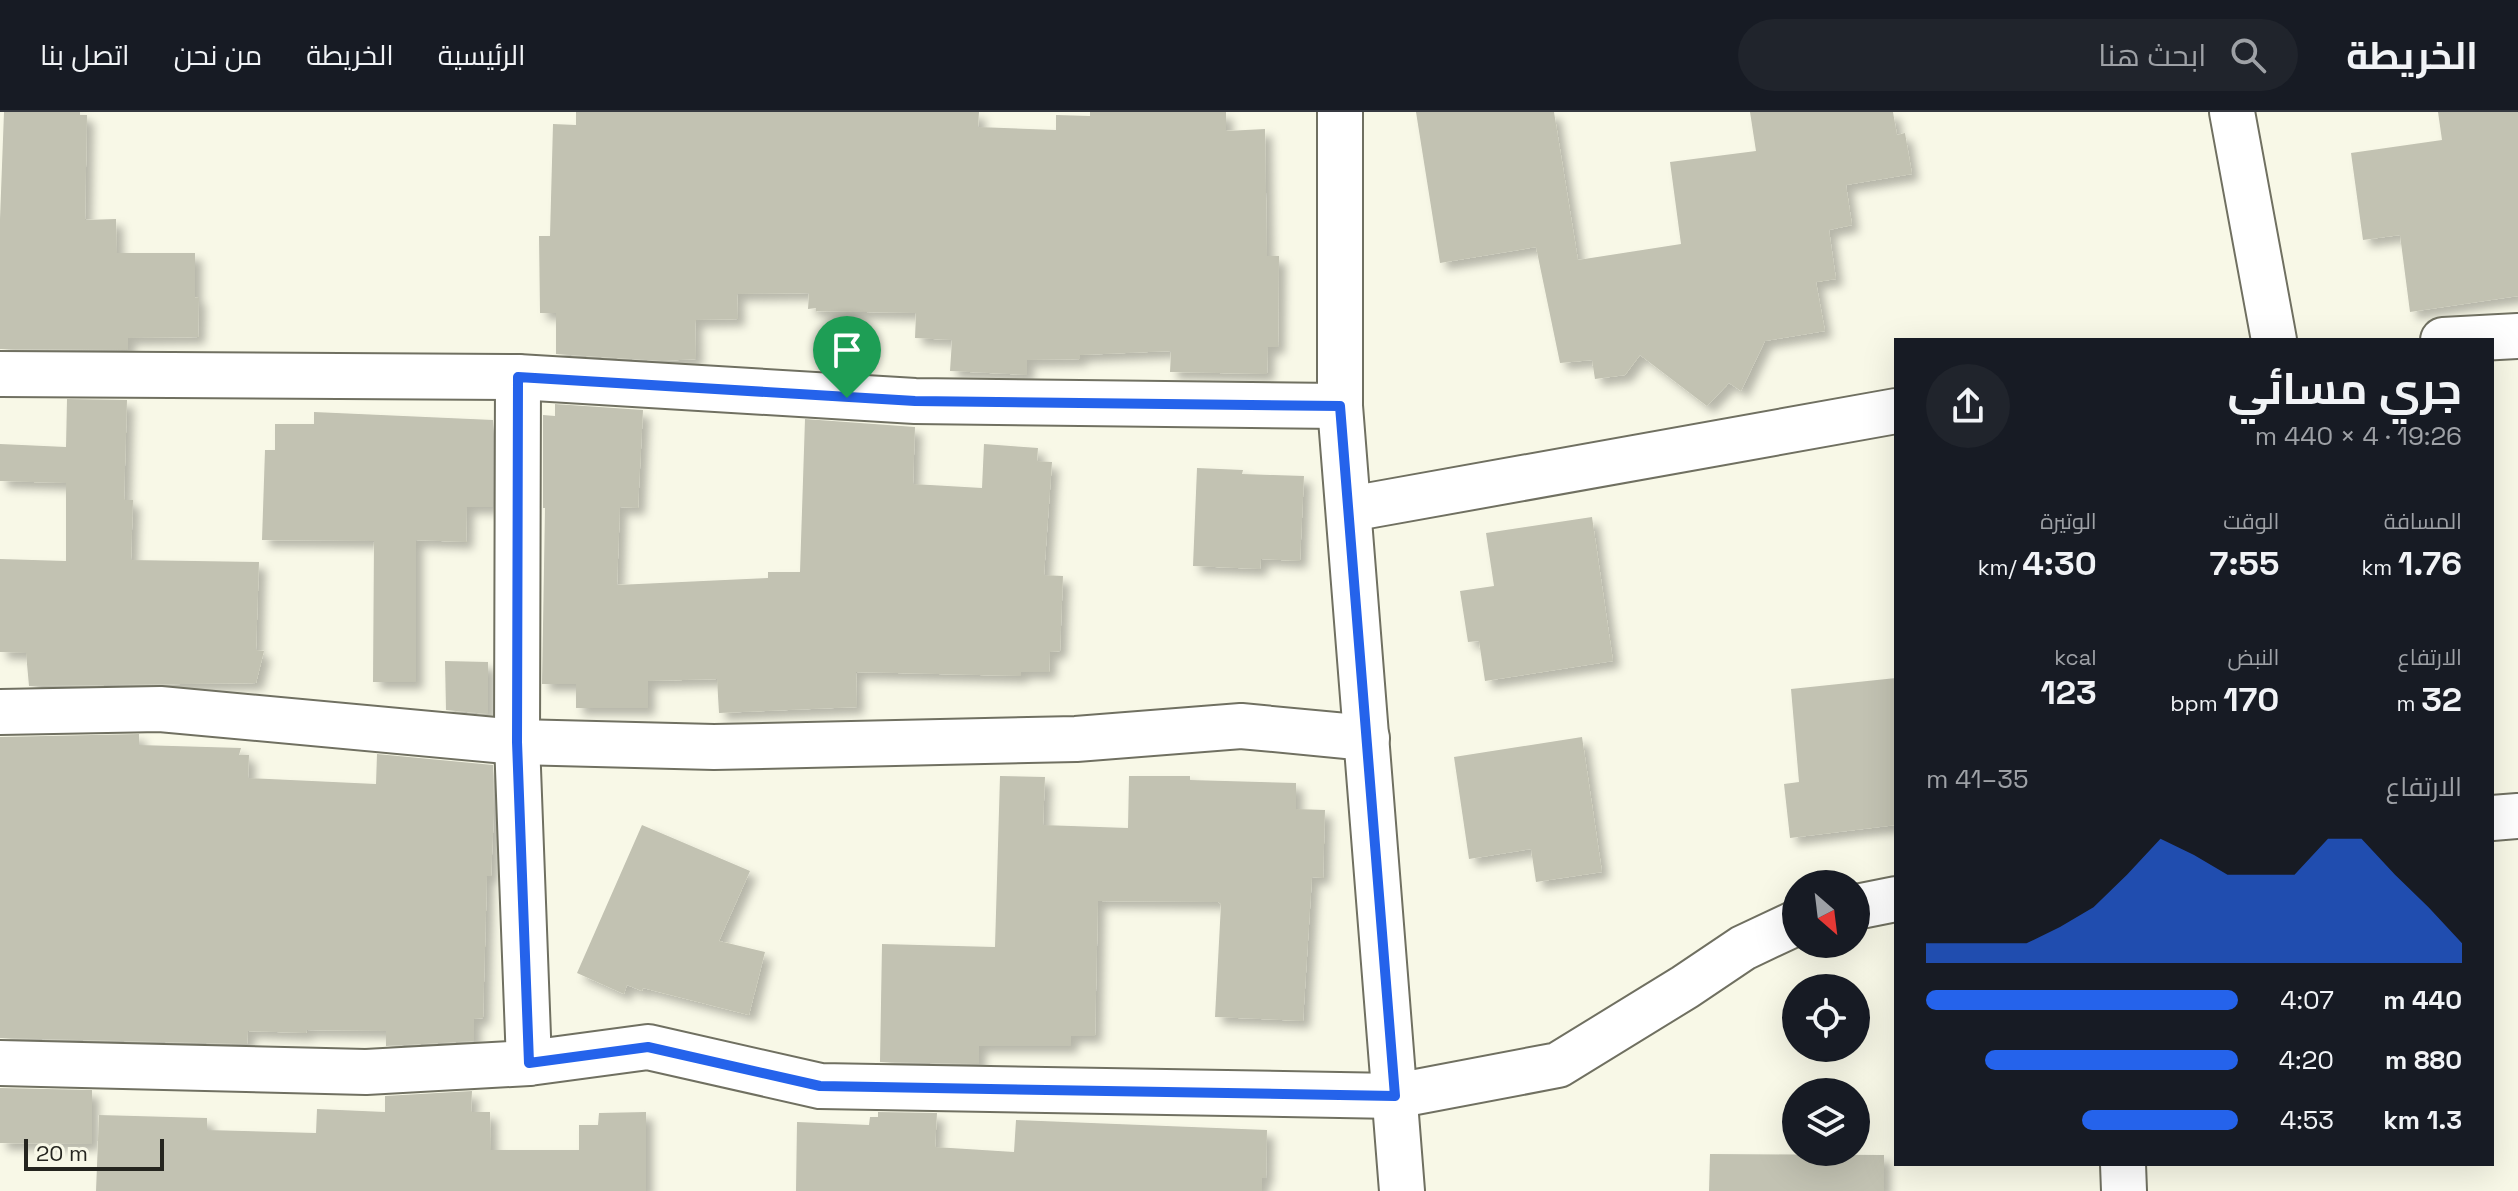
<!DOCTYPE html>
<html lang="ar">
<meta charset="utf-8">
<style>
body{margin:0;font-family:"Space Grotesk",Cairo,sans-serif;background:#20242c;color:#f1f3f6;direction:rtl;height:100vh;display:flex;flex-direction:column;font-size:30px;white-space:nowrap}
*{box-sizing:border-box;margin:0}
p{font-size:26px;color:#9ea1a6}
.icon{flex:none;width:44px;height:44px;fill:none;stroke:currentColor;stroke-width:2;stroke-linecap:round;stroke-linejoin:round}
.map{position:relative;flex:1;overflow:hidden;direction:ltr}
.drawer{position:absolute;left:1894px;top:226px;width:600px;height:828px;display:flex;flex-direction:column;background:#171b24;border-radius:0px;box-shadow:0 8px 32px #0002;direction:rtl}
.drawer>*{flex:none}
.needle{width:52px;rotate:152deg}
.buttons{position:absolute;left:1782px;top:758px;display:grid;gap:16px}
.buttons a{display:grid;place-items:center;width:88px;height:88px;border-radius:50%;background:#171b24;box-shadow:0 8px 32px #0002;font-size:40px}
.scale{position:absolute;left:24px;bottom:20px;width:140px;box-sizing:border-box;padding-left:8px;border:4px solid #25251f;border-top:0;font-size:22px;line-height:28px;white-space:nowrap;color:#25251f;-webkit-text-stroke:6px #f8f8e7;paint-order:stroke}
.pin{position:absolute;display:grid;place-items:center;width:68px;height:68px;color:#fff;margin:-82px -34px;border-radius:50% 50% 50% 0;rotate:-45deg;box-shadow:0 0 8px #0007}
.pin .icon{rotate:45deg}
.round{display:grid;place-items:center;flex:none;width:84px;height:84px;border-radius:42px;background:#20242c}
.summary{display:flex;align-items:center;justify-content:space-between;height:136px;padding:0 32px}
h1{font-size:44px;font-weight:700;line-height:60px}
.figures{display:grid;grid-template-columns:repeat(3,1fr);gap:12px;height:136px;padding:8px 32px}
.figures div{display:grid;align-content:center}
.figures b{font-size:34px;font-weight:700}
.figures small{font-size:22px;font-weight:400}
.figures p{font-size:22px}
.chart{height:224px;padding:16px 32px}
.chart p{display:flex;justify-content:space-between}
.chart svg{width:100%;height:144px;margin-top:8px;fill:#2563eb;opacity:.7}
ul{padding:0 32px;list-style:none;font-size:26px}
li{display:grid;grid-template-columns:128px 96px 1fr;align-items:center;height:60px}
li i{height:20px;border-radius:10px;background:#2563eb}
header{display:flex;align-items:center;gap:48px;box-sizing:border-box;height:112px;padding:0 40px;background:#171b24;border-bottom:2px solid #363941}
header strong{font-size:38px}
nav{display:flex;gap:44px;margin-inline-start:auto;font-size:28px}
.search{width:560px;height:72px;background:#20242c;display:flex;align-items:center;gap:20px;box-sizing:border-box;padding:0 28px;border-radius:44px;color:#9ea1a6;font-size:30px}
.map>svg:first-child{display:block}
</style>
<header>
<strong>الخريطة</strong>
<div class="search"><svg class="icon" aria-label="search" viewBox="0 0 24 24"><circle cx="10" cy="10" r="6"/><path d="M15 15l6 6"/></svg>ابحث هنا</div>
<nav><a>الرئيسية</a><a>الخريطة</a><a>من نحن</a><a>اتصل بنا</a></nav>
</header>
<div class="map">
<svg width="2518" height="1079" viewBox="0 0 2518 1079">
<defs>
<filter id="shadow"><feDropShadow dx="7" dy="7" stdDeviation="4" flood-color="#0004"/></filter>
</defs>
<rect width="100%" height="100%" fill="#f8f8e7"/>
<!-- building -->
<g fill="#c2c2b2" filter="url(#shadow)">
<path d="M4,0h76v3h7l-2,105 31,-1 1,34h78v45l4,-1 -1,40 -70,1v12l-128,-1v-130z"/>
<path d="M576,0h403l-1,15 78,3v-15l34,1v-4h136v19l39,-2 2,127h12l-1,91h-10l-1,27 -97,-2 1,-21 -91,4v4l-53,1v15l-77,-4 2,-31 -37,-2 1,-25 -100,-2v-3l-8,1 1,-16 -72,1 1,25 -43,1 1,39 -34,2 -106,-7v-41h-16l-1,-77h11l3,-112 23,1z"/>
<path d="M1416,0h138l24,148 103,-16 -11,-82 86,-11 -6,-39h143l4,23 8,-2 7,41 -66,11 6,40 -23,5 7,49 -20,3 9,49 -60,10 -24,50 -12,-8 -22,23 -67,-51 -15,20 -30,4 -3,-19 -32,3 -24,-116 -96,16z"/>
<path d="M2438,0h80v184l-108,16 -10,-77 -37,5 -12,-87 91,-13z"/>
<path d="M67,287l60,1 -3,100h9l-2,60 128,2 -3,88 8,1 -8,32 -227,3 -3,-33 -26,-1v-93l66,2v-78l-66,-2v-37l66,3z"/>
<path d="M555,292l88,6 -5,98 -18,-1 -3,78 151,-7v-6h32l5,-153 110,8 -2,57 69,4 2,-44 54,4 -1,13 15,1 -8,113 19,1 -3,75 -10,1 -1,20h-28v4l-165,-4 1,35 -138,6 -2,-34 -69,2v27h-72v-24h-34l3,-176h-2v-93l12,1z"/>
<path d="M314,300l179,8v87h-26l-1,35 -50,-2v142h-43l1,-141 -112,-1 3,-90h10v-26h39z"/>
<path d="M1197,356l46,2 -1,4 62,2 -4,85 -39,-2 -1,10 -67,-3z"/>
<path d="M1592,405l21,144 -128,20 -6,-40 -11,1 -8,-51 34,-5 -8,-53z"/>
<path d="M445,549l43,1v52l-42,-4z"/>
<path d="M1896,566v147l-106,13 -6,-54 15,-2 -8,-93z"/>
<path d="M139,622v11l102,3 -2,7h10l-1,23 128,6 1,-30 116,11 1,47 -3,64h-4l-4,142 -9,1v22l-88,5v-15l-79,-1 -1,3 -58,-2 -1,13 -247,-6v-301z"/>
<path d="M1582,625l20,135 -66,10 -5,-33 -62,10 -15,-102z"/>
<path d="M1000,664l45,1 -2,48 85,3 1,-52h61v4l106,3v26l29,1 -2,68 -11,-1 -9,144 -88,-4 6,-113 -3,-2 -120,-1 -3,135h-24v10h-92v18l-99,-2 2,-118 113,3z"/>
<path d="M642,713l108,46 -31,70 46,11 -16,63 -106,-27 -1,3 -15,-6 -3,9 -47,-21z"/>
<path d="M0,976l92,2v54l-92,-1z"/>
<path d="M472,979l-1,21h19l1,38h88v-25h19l1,-12 47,-1v79h-550l3,-76 108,3v12l109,3 1,-24 68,3v-16z"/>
<path d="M878,1000l59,1 -2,34 79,5 2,-32 251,10 -1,48h-4v13h-466l1,-69 72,3 1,-8h8z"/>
<path d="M1710,1042l174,1v36h-175z"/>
</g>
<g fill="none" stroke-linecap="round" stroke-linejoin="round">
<defs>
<g id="minor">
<path d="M1340,0v294l62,785"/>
<path d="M2232,0l42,228"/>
<path d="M2443,228l75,-4"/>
<path d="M0,262l518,3 397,24 425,5"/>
<path d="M518,265l-1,365 12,321"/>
<path d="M1350,397l546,-98"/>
<path d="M0,600l160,-3 357,33 197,5 362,-8 165,-13 126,12"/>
<path d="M2492,706l26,-2"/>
<path d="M1856,795l40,-8"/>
<path d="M0,951l366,9 163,-9 119,-16 172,39 575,10 163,-31 127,-78 58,-39 53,-25"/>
<path d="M2123,1052l1,27"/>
</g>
</defs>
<!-- minor casing -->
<use href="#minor" stroke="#707061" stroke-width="48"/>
<!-- minor -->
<use href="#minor" stroke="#fff" stroke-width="44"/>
</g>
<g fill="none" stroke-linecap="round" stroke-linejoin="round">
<defs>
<path id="route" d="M518,265l397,24 425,5 55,690 -575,-10 -172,-39 -119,16 -12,-321z"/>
</defs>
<!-- route casing -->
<use href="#route" stroke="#fff" stroke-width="16"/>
<!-- route -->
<use href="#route" stroke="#2563eb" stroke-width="10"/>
</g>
</svg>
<div class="buttons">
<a><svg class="needle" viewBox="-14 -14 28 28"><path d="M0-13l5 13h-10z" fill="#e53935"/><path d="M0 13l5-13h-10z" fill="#9ea1a6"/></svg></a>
<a><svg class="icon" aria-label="locate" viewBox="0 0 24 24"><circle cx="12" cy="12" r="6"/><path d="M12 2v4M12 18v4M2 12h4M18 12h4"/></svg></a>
<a><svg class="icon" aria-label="layers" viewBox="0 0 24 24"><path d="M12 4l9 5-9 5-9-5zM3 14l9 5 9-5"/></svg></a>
</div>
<div class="scale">20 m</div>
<div class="pin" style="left:847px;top:286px;background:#1e9e55"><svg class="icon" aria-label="arrive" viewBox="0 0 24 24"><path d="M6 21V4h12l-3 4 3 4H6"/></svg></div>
<section class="drawer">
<div class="summary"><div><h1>جري مسائي</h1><p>19:26 · 4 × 440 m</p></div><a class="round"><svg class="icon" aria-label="share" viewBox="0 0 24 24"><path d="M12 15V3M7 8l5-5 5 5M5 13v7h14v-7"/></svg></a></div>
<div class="figures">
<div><p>المسافة</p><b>1.76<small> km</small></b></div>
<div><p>الوقت</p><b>7:55</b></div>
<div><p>الوتيرة</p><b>4:30<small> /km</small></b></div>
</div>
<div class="figures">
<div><p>الارتفاع</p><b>32<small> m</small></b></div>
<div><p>النبض</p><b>170<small> bpm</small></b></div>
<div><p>kcal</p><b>123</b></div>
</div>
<div class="chart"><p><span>الارتفاع</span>35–41 m</p>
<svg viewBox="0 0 160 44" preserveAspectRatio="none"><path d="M0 44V38L10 38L20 38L30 38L40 33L50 27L60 17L70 6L80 11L90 17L100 17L110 17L120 6L130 6L140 17L150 27L160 38V44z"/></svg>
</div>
<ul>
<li><b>440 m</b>4:07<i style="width:100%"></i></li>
<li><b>880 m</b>4:20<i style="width:81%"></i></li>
<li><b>1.3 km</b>4:53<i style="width:50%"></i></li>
</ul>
</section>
</div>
